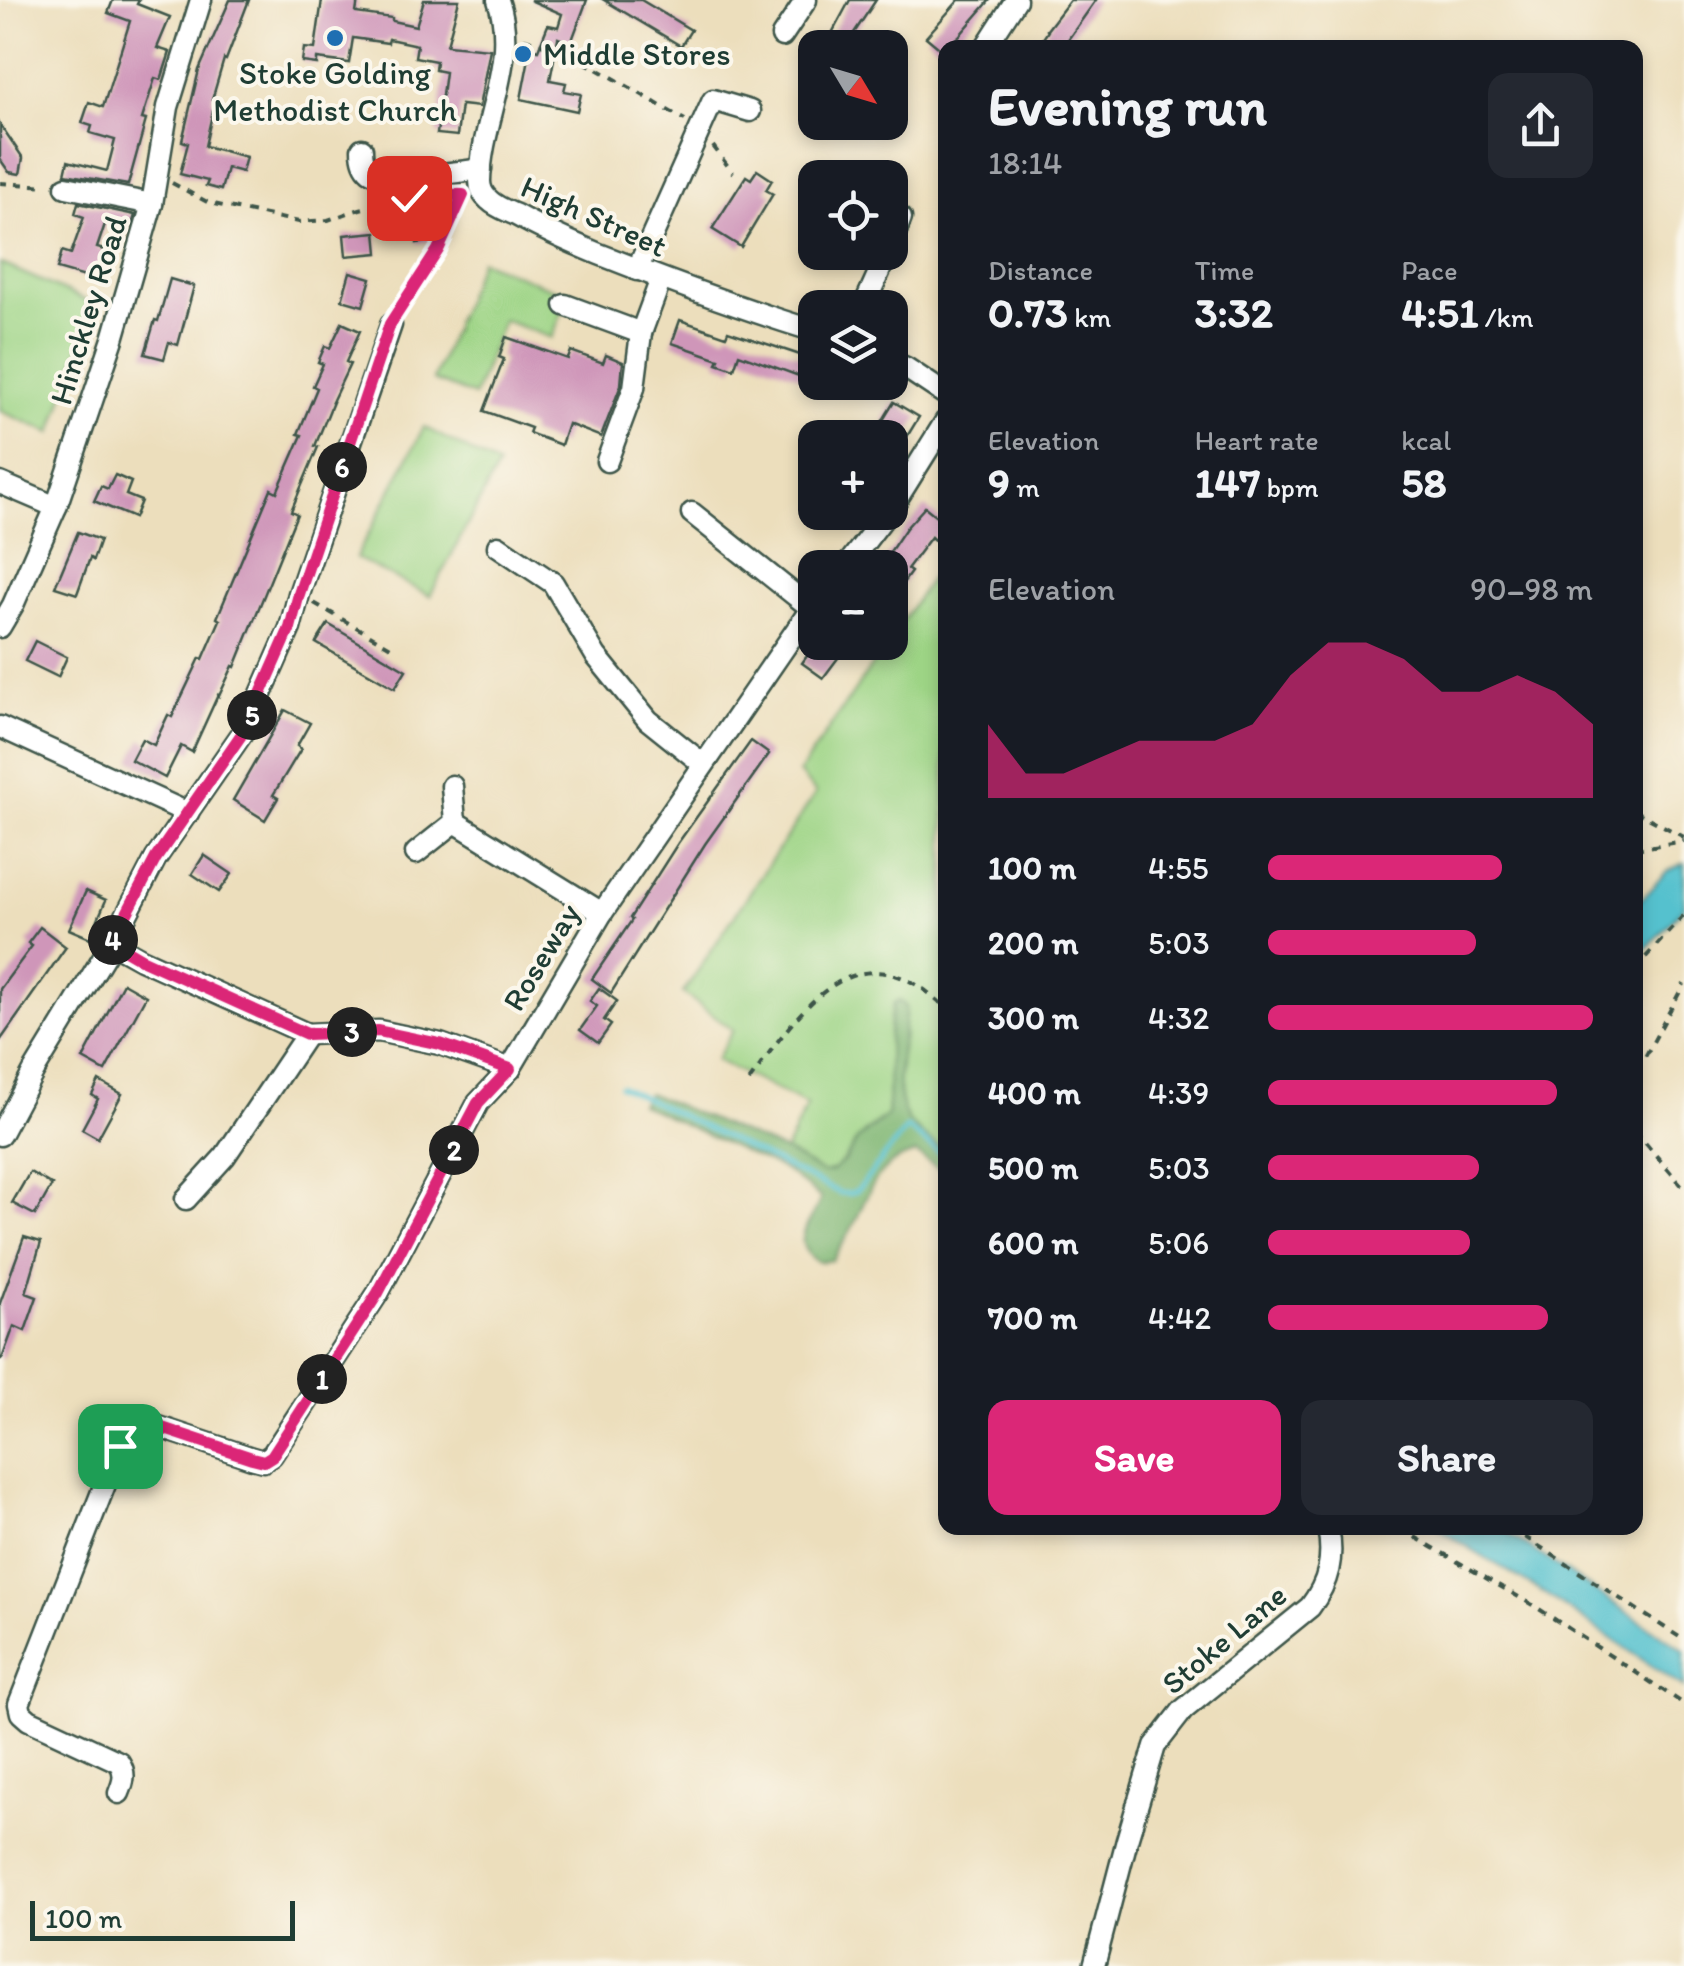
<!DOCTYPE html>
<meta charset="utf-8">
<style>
body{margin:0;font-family:Itim,sans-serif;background:#242831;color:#f1f3f6;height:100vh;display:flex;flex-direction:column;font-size:38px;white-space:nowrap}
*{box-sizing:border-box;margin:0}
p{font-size:32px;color:#9ea1a6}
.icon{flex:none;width:55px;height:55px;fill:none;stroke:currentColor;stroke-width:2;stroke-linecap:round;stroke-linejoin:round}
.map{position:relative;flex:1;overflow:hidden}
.details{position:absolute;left:938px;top:40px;width:705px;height:1495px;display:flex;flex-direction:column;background:#171b24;border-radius:20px;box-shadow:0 5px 15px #0003}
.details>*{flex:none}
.needle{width:65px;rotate:128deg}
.fabs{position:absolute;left:798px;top:30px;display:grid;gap:20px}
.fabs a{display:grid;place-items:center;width:110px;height:110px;border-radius:20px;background:#171b24;box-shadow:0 5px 15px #0003;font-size:50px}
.scale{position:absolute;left:30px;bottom:25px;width:265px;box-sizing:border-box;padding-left:10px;border:5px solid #1f3d34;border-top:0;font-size:28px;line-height:35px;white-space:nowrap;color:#1f3d34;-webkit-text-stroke:8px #fbf7ec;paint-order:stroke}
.pin{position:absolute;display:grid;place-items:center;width:85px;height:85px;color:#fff;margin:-42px;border-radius:20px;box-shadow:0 5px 15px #0006}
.km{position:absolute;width:50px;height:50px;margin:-25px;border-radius:50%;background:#222;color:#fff;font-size:28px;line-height:50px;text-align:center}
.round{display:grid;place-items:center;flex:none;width:105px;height:105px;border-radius:20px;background:#242831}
.headline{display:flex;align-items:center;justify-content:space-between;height:170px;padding:0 50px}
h1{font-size:55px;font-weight:700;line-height:75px}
.figures{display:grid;grid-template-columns:repeat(3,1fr);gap:15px;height:170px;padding:10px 50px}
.figures div{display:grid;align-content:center}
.figures b{font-size:42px;font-weight:700}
.figures small{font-size:28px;font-weight:400}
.figures p{font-size:28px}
.chart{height:280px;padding:20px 50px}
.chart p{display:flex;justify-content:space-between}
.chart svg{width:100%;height:180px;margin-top:10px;fill:#db2777;opacity:.7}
.cta{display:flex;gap:20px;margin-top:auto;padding:20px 50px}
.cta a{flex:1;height:115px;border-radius:20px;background:#db2777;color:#fff;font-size:40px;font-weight:700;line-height:115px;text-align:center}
.cta a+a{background:#242831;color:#f1f3f6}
ul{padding:0 50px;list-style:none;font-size:32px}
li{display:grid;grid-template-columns:160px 120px 1fr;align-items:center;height:75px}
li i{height:25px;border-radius:12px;background:#db2777}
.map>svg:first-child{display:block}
</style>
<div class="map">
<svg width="1684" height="1966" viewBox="0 0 1684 1966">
<rect width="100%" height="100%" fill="#fbf7ec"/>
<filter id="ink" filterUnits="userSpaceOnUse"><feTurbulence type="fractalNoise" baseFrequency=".01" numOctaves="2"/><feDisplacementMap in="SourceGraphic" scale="20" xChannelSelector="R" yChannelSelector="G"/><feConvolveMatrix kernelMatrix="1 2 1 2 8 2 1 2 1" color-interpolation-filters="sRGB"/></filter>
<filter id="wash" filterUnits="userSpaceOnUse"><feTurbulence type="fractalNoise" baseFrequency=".0048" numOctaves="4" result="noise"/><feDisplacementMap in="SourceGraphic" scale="40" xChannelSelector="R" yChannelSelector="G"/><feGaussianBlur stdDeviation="2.25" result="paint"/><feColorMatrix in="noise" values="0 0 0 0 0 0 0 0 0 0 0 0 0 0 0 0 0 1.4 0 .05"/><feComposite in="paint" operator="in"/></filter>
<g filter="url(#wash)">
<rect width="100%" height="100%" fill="#ecdebc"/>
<!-- green -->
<g fill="#9dd485" stroke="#5e885c" stroke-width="2.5">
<path d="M480,260l89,35 -17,43 -49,-18 -29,76 -41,-16z"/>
<path d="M0,263l94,41 -42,129 -52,-22z"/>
<path d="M424,427l74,39 -68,130 -74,-38z"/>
<path d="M941,563l4,2v587c-12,-10 -29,-19 -37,-32 -16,-25 -7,-59 -4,-87l-14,-15c-2,33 1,65 -3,98 -9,6 -20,13 -28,22 -12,14 -15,31 -36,35l-38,-22 22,-46 -91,-45 17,-30 -50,-37 133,-200 -17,-20 88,-130 3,-1v-3z"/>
</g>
<!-- forest -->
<path fill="#7eb672" stroke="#4e7a53" stroke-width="2.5" d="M900,1001l6,6c-2,34 -17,81 2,113 8,12 25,22 37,32v21l-29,-20c-40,9 -46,38 -62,71 -6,12 -14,23 -21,36l-14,2c-33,-19 -7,-39 2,-64l-35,-27 -146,-67 8,-11 137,58 38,22 9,-2 13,-11 12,-20 30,-24c5,-38 -4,-76 7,-113z"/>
<!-- water -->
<g fill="#55c1ce" stroke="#3a7f81" stroke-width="2.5">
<path d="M1684,863v44l-49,54v-55l32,-35z"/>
<path d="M1437,1528h63l184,122v38l-137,-93z"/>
</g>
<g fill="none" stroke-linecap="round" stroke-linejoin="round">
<!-- stream -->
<path stroke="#55c1ce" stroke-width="5" d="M620,1086l220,107 10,1 7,-3 50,-63 38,29"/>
</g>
<g id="blocks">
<!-- building -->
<g fill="#cf96b9">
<path d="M113,0h26l-2,4 33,13 -13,31 13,4 -9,28 -6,-2 -13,41 4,1 -18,65 -63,-11 3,-13 39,10 8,-31 -25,-7 2,-7 -10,-3 7,-21 14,5 27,-86 -22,-8z"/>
<path d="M230,0h19l-23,60 -2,-1 -12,41 3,1 -10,45 41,11 -4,15 -15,-4 -6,22 -15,-4 2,-5 -28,-7 8,-31 -6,-2 17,-71z"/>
<path d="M322,0h36l-2,13 36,5v3l24,5 8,-26h35l-12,45 43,4 -11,58 -18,-2 -4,31 -20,-2 8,-62 -10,-2 1,-9 -21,-4 2,-12 -28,-6 -1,4 -35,-5 -4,25 -32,-4v5l-15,-2 2,-14 11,1z"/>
<path d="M530,0h57l-16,43 -13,-5 -8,42 16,3 -2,8 17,3 -4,17 -56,-12 10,-51 7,2 10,-25 10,2 4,-13z"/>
<path d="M604,0h37l50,30 -10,16z"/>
<path d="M850,0h26l-22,33 6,4 -6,11h-30z"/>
<path d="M959,0h31l-31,36 -14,12 -1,4 -18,-15z"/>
<path d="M1070,0h26l-34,48h-25l11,-17 -1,-1z"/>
<path d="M0,124l23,34 -3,16 -11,-2 -9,-13z"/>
<path d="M757,170l15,10 -6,10 7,4 -32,53 -29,-18 34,-53 5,3z"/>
<path d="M78,203l57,12 -3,10 -25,-7 -10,30 11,3 -9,30 -42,-12 5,-18 9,3 13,-37 -9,-3z"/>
<path d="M433,209l5,31 -21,3 -4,-31z"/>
<path d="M376,232l2,21 -32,3 -2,-21z"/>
<path d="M350,272l21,6 -8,28 -21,-6z"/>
<path d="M170,279l24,7 -16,59 -9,-3 -5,17 -19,-5 10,-34 3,1z"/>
<path d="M680,320l46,16 2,-5 87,29v22l-76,-28 -5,15 -17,-6 2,-4 -47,-16z"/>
<path d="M342,323l18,8 -14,31 4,2 -18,38h1l-18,44 3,1 -27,64 6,3 -62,153 -2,-1 -14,30 -1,-1 -26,57 -11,-6 -16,32 -34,-18 11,-21 12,6 14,-30 4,2 28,-59 3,1 17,-39 -3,-2 54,-129 6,3 25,-57 -4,-1 19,-46 -4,-2 10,-22 -5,-2 7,-16 5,2z"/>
<path d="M506,337l62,22 3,-8 32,12 3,-8 17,7 -2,23 -20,52 -33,-13 -7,21 -32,-12 2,-5 -47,-17 20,-52 -5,-2z"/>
<path d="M894,402l25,15 -11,18 -25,-15z"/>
<path d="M115,475l16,7 -5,13 15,6 -7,17 -40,-17 7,-15 7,3z"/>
<path d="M925,507l20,16v4l-11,13 -3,-3 -24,32 4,3 -21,29v-33h-11l27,-40z"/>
<path d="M78,532l22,8 -7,20 -3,-2 -13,36 -22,-7z"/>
<path d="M328,624l78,46 -11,18 -79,-45z"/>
<path d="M35,641l32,16 -9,20 -33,-16z"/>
<path d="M817,642h33l-27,36 -21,-15z"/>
<path d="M285,710l25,13 -13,23 4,3 -28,46 5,3 -13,22 -32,-20z"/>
<path d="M751,741l18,13 -64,90 -94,149 -19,-14 40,-59 -2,-2 48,-75z"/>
<path d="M204,855l28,19 -13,18 -27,-18z"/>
<path d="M86,891l20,9 -16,38 -21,-9z"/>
<path d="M40,927l26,20 -66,94v-52l32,-43 -4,-3z"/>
<path d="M123,983l23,13 -41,75 -22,-12z"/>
<path d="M599,988l18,13 -13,19 7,5 -13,18 -18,-13 17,-24 -7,-5z"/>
<path d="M99,1081l23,13 -24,44 -16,-9 16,-30 -6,-4z"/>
<path d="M30,1172l22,13 -17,30 -23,-12z"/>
<path d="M24,1237l17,5 -15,51 11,4 -12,34 -11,-5 -12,33h-2v-56z"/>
</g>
</g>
</g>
<g filter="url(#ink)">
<use href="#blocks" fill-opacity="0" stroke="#3e5548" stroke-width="2.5"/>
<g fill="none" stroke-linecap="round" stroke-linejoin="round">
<defs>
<g id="minor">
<path d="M498,0c21,60 -17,120 -18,181 0,8 3,14 9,19 7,7 18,11 27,15 27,15 54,27 83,39 71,28 143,55 216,77"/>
<path d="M782,36l24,-36"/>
<path d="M985,48l31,-48"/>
<path d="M362,149c0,8 1,16 8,22 16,12 89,1 111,-2"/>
<path d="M66,187l86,17"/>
<path d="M890,247l11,-29"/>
<path d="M637,270l76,-170 37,11"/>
<path d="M565,305l76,28"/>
<path d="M863,308l25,-56"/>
<path d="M890,361l16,7 39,26"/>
<path d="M607,461l27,-73 7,-55 20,-54"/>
<path d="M0,483l56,24"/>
<path d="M890,510l55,-88"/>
<path d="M692,513l119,95"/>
<path d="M498,546l55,37 43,73 52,64 55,44"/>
<path d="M845,568l43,-56"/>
<path d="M0,627l13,-22 43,-98 57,-168 39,-135 16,-97 33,-107"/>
<path d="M0,727l188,86"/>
<path d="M455,822l147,91"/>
<path d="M416,853l39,-31 -3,-36"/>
<path d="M112,943l29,16 166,75 72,-3 61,13 70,25"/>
<path d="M0,1135l34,-64 78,-128 44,-85 90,-130 44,-100 9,-34 92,-269"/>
<path d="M186,1199l39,-43 82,-122"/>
<path d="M119,1793c5,-12 7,-20 0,-31l-90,-42 -8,-7 -2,-9 101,-258c6,-11 10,-21 24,-24l108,36 11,3 9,-6 106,-162 100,-190 32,-34 92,-156 213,-310"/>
<path d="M1094,1966l33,-126 28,-94 28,-36 127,-103c19,-25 24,-49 18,-79"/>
</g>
</defs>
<!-- minor casing -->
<use href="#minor" stroke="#3e5548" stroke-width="25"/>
<!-- path -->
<g stroke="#3e5548" stroke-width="4" stroke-dasharray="8 8" stroke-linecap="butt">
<path d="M524,39c58,15 109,52 161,81"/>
<path d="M713,146l20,27"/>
<path d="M0,183l47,3"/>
<path d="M172,183l37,20 90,19 29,-2 32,-11 57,-13"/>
<path d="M401,308l37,-58 25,-55 -21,-1"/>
<path d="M314,603l82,47"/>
<path d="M1635,811l49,26"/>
<path d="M1635,849l49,-8"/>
<path d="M1635,969l49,-54"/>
<path d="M1635,1068l10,-11 39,-73"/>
<path d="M749,1081c51,-71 107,-159 196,-74"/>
<path d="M1635,1131l49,57"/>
<path d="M1404,1528l-1,2 133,77 148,97"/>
<path d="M1511,1528l173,112"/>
</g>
<!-- minor -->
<use href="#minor" stroke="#fff" stroke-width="20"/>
</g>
</g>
<g fill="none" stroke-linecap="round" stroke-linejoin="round" filter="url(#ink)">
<defs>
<path id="route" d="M120,1446c6,-11 10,-21 24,-24l108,36 12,3 8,-5 106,-163 100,-190 32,-34 -70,-25 -62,-13 -71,3 -166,-75 -29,-17 44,-84 90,-130 44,-100 9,-34 91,-270 48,-74 25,-55 -30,-1 -24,4"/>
</defs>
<!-- route casing -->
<use href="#route" stroke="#fff" stroke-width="20"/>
<!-- route -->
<use href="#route" stroke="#db2777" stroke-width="12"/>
</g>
<!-- markers -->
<g fill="#1f6fb2" stroke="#fbf7ec" stroke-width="4">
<circle cx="335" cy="38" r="10"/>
<circle cx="523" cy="54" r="10"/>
</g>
<g text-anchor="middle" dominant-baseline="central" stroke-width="8" stroke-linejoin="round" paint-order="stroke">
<!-- poi labels -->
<g font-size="32" fill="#1f3d34" stroke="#fbf7ec" text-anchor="start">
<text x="543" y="54">Middle Stores</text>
<text x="335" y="73" text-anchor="middle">Stoke Golding<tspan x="335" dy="37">Methodist Church</tspan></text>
</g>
<!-- street labels -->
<g font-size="32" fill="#1f3d34" stroke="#fbf7ec">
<text transform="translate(594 216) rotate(24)">High Street</text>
<text transform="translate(88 310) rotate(-73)">Hinckley Road</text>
<text transform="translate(541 957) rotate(-59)">Roseway</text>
<text transform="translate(1224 1639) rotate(-40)">Stoke Lane</text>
</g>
</g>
</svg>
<div class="fabs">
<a><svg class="needle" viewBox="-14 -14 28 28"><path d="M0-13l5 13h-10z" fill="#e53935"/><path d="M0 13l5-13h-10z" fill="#9ea1a6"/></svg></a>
<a><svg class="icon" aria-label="locate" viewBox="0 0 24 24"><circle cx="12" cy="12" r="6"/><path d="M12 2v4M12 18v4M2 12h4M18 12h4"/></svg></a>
<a><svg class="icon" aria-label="layers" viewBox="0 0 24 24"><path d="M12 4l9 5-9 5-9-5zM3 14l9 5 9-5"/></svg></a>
<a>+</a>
<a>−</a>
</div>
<div class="scale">100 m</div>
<div class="pin" style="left:120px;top:1446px;background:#1e9e55"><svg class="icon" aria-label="arrive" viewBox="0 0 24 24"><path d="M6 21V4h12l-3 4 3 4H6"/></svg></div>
<div class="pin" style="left:409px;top:198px;background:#d93025"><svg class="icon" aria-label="check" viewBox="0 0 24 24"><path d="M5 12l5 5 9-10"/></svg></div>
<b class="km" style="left:322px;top:1379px">1</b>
<b class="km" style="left:454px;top:1150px">2</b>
<b class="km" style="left:352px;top:1032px">3</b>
<b class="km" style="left:113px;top:940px">4</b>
<b class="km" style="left:252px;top:715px">5</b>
<b class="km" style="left:342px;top:467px">6</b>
<section class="details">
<div class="headline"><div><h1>Evening run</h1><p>18:14</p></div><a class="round"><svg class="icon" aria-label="share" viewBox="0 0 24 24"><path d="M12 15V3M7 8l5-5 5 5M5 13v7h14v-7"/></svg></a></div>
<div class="figures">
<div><p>Distance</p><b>0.73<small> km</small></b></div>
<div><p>Time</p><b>3:32</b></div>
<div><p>Pace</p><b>4:51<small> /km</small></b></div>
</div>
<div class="figures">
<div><p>Elevation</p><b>9<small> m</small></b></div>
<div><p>Heart rate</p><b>147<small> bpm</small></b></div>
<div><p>kcal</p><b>58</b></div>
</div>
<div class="chart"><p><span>Elevation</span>90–98 m</p>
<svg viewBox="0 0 160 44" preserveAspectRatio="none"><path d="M0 44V26L10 38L20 38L30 34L40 30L50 30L60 30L70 26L80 14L90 6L100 6L110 10L120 18L130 18L140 14L150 18L160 26V44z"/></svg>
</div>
<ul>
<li><b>100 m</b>4:55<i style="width:72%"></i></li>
<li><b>200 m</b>5:03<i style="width:64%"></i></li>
<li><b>300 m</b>4:32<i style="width:100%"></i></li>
<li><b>400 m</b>4:39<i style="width:89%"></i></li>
<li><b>500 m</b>5:03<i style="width:65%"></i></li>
<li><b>600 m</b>5:06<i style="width:62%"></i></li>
<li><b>700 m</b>4:42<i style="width:86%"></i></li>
</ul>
<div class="cta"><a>Save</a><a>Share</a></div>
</section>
</div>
